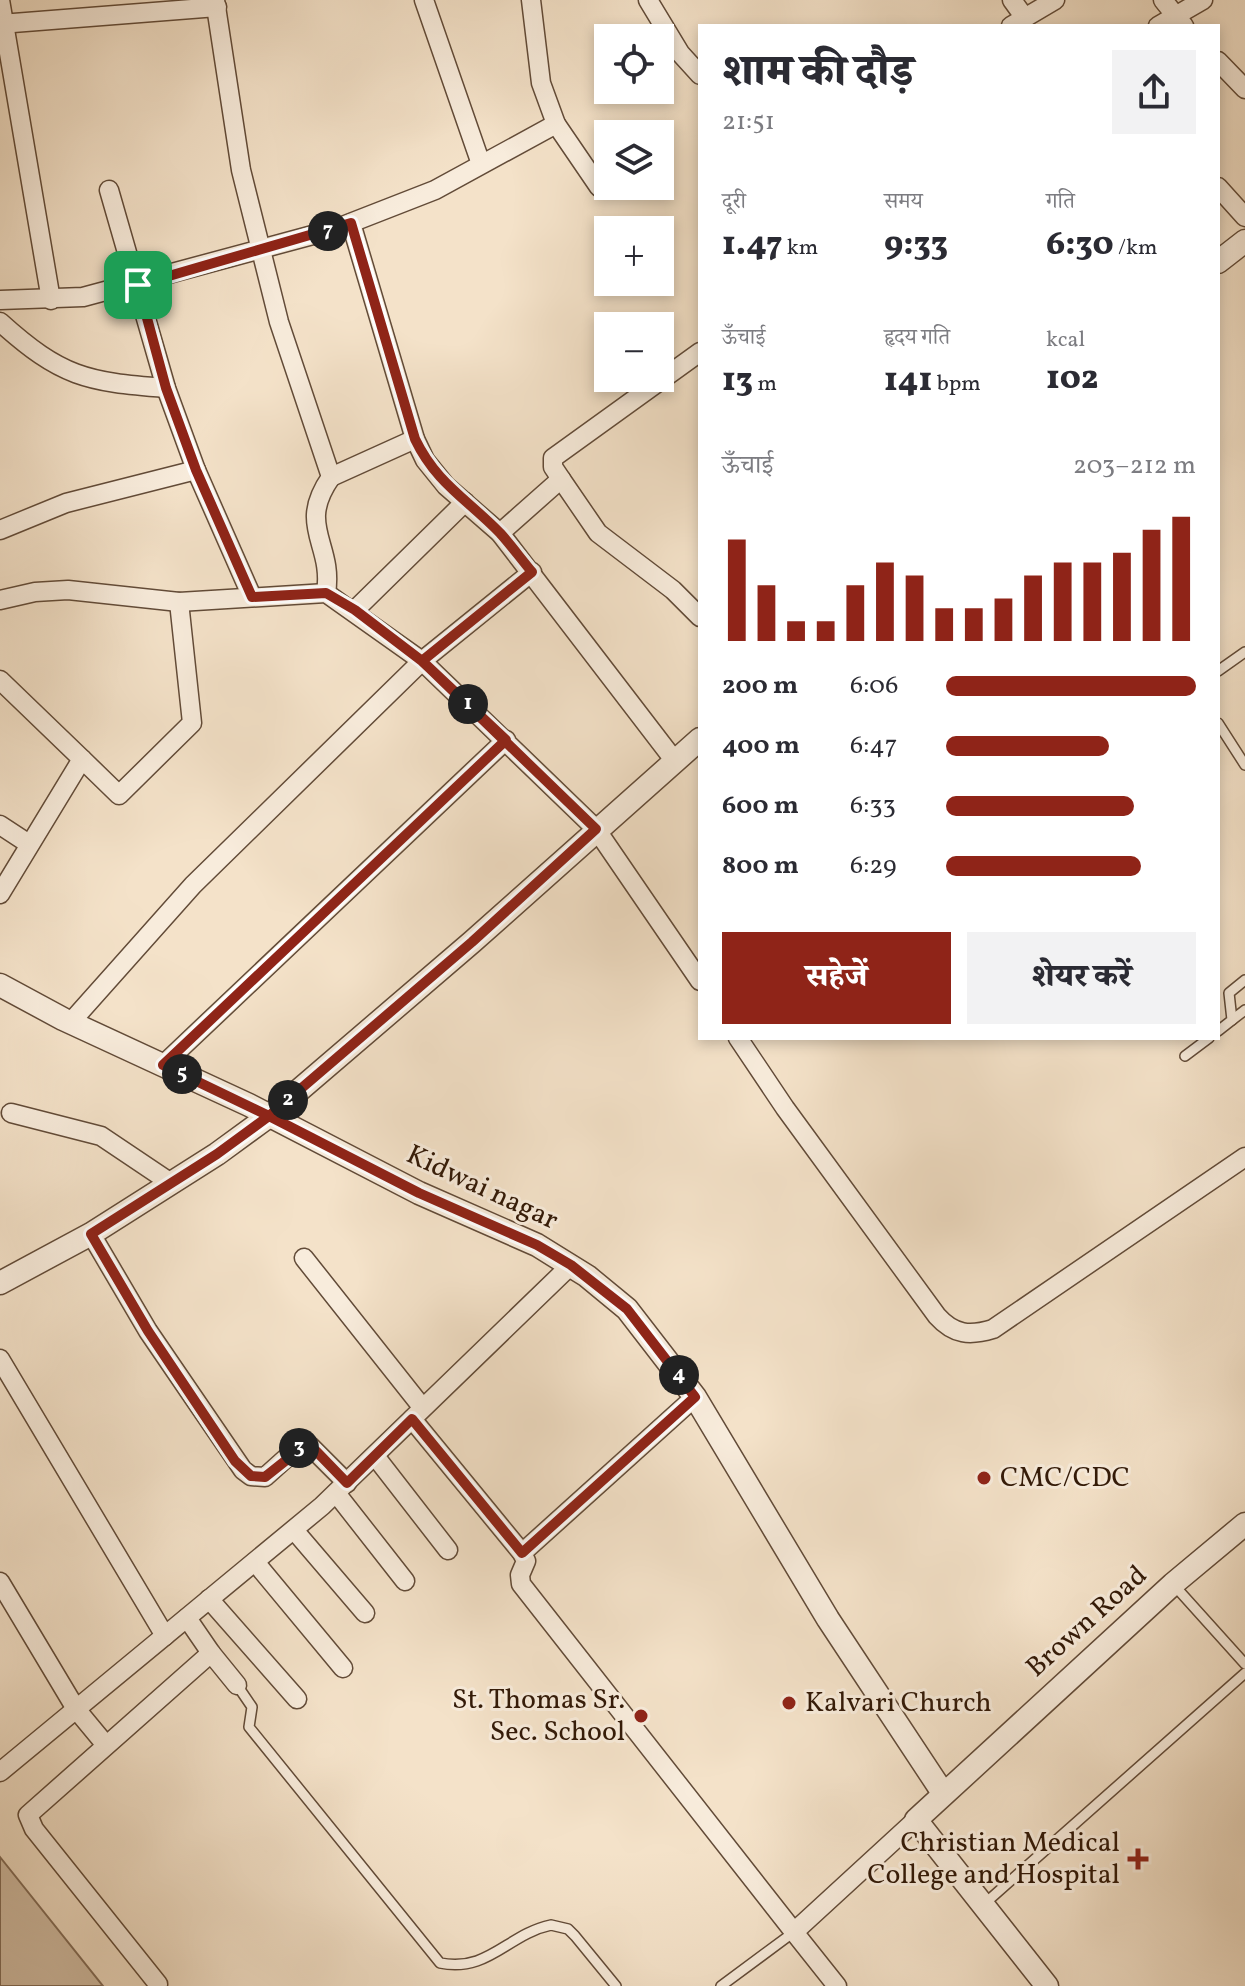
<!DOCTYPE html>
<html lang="hi">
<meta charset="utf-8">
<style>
body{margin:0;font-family:Vollkorn,"Noto Serif Devanagari",serif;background:#f2f2f3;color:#2b2b33;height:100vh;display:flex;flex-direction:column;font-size:30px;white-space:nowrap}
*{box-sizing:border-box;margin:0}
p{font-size:26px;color:#7c7c81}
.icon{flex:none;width:44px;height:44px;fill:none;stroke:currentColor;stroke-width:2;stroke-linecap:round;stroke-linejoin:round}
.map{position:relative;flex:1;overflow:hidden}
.side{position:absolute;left:698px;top:24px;width:522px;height:1016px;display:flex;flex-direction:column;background:#fff;border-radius:0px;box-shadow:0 4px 12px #0003}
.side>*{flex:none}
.tools{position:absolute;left:594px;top:24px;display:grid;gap:16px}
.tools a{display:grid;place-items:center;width:80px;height:80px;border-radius:0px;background:#fff;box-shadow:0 4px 12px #0003;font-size:40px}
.pin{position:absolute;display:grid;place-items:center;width:68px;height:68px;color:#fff;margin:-34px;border-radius:16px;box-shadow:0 4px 12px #0006}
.km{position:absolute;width:40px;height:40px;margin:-20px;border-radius:50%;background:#222;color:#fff;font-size:22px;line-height:40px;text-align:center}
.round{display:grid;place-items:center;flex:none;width:84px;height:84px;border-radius:0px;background:#f2f2f3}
.overview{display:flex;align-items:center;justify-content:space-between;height:136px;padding:0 24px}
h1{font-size:44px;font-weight:800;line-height:60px}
.figures{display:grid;grid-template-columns:repeat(3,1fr);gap:12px;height:136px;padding:8px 24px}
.figures div{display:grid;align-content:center}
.figures b{font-size:34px;font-weight:800}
.figures small{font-size:22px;font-weight:400}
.figures p{font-size:22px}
.chart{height:224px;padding:16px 24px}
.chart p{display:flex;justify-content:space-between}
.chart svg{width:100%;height:144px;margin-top:8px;stroke:#8f2418;stroke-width:6}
.button{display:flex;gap:16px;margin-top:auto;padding:16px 24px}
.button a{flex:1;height:92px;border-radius:0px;background:#8f2418;color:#fff;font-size:32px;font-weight:800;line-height:92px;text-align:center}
.button a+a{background:#f2f2f3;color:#2b2b33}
ul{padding:0 24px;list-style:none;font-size:26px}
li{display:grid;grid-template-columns:128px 96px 1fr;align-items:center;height:60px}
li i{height:20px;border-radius:10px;background:#8f2418}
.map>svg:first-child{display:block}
</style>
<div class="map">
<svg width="1245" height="1986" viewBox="0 0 1245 1986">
<rect width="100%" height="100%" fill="#f4e2c9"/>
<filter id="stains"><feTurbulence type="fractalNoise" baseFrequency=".0025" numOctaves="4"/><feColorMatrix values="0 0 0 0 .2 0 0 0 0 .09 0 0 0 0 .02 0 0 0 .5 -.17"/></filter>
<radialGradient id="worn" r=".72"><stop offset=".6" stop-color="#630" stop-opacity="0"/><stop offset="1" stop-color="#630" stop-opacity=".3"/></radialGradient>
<!-- green -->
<path fill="#d3c0a8" stroke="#826c58" stroke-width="2" d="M0,1857l103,129h-103z"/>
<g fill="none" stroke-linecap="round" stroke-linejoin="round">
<defs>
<g id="service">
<path d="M1218,671l27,-19"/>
<path d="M1218,723l27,42"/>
<path d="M1232,1020l13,-10"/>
<path d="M1218,1031l14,-11 -3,-27 16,-13"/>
<path d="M1185,1056l24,-18"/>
<path d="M1173,1584l72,80"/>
<path d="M237,1685l15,22 -3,20 191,236c48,10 68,-29 111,-38l17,4 7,7 41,50"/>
<path d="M982,1906l263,-233"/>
<path d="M721,1986l73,-54"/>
</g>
<g id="minor">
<path d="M0,0l51,300"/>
<path d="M215,0l26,170 38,152 52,155c-35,50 3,66 -5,116"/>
<path d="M424,0l57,164"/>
<path d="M531,0l10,83 15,41 43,63"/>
<path d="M648,0l32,53 20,22"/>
<path d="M1012,0l13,18"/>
<path d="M1163,0l21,26"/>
<path d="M0,24l217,-17"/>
<path d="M1011,26l44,-26"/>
<path d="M1158,26l45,-26"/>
<path d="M1218,61l27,28"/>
<path d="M1218,187l27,30"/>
<path d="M109,190l57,198 30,82 56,127"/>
<path d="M351,223l64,216 10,21 21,26 54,47 174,227"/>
<path d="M0,300l83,-3 252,-68 100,-39 121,-66"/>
<path d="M0,322c61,55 86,60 166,66"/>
<path d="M331,477l84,-38"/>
<path d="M561,479l37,54 75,57 27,27"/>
<path d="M0,530l66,-27 130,-33"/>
<path d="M500,533l61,-54 -8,-12v-9l147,-106"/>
<path d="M0,600l35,-8 33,-2 111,12 147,-9 96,68 174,168 104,152"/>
<path d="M355,610l110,-108"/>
<path d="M0,680l82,79 -82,135"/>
<path d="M82,759l37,36 73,-72 -13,-121"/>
<path d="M0,825l29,19"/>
<path d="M71,1022l122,-137 229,-224 110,-89"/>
<path d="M738,1038l47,70 152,208c17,19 33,20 56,13l252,-172"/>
<path d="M163,1065l343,-325"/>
<path d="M11,1113l90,23 70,47"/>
<path d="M91,1234l57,97 95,139 8,6 14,1 29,-26 16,-5 37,37"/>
<path d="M304,1258l118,149"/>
<path d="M0,1359l165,277"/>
<path d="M412,1419l110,134 4,8 -6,14 1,9 273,348"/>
<path d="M375,1456l73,94"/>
<path d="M336,1493l69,88"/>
<path d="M294,1530l71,83"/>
<path d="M522,1553l173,-156"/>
<path d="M255,1562l88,106"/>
<path d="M0,1582l76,127 29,35"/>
<path d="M209,1599l88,100"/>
<path d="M211,1653l26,32"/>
<path d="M0,1772l322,-266 249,-241"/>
<path d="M158,1984l-124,-155 -6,-14 183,-162 -24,-35"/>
<path d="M837,1986l-43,-54 122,-112"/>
</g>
<g id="tertiary">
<path d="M1218,262l27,-21"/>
<path d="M0,985l63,34 186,86 170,88 118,52 50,31 40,33 68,88 133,222 115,174"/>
<path d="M0,1283l91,-49 126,-80 52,-38 203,-174 228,-203"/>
<path d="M1047,1986l-131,-166 257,-236 72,-60"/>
</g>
</defs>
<!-- service casing -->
<use href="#service" stroke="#624b38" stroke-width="12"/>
<!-- minor casing -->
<use href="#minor" stroke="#624b38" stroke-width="21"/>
<!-- tertiary casing -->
<use href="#tertiary" stroke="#624b38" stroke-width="25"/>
<!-- service -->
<use href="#service" stroke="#f8ecdc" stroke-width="9"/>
<!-- minor -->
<use href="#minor" stroke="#f8ecdc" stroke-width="18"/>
<!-- tertiary -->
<use href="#tertiary" stroke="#f8ecdc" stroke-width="22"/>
</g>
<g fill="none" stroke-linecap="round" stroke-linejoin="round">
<defs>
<path id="route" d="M138,285l28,103 30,82 56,127 74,-4 29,17 67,51 174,168 -124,113 -203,174 -52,38 -126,80 57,97 87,130 16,15 14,1 39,-31 12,5 31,32 65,-64 110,134 173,-156 -68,-88 -56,-44 -34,-20 -118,-52 -150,-77 -106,-51 343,-325 -84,-79 110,-89c-11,-13 -21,-27 -32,-39 -33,-34 -64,-50 -85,-94l-64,-216 -213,62"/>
</defs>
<!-- route casing -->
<use href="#route" stroke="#fff" stroke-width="16"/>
<!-- route -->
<use href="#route" stroke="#8f2418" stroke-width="10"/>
</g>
<!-- markers -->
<g fill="#8f2418" stroke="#f8ecdc" stroke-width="3">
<circle cx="984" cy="1478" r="8"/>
<circle cx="789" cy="1703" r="8"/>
<circle cx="641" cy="1716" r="8"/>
<path d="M1134 1847h8v8h8v8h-8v8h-8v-8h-8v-8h8z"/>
</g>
<g text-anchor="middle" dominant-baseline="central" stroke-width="6" stroke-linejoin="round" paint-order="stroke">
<!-- street labels -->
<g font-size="28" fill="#321907" stroke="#f8ecdc">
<text transform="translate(482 1188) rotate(25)">Kidwai nagar</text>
<text transform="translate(1087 1622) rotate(-42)">Brown Road</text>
</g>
<!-- poi labels -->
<g font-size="28" fill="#321907" stroke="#f8ecdc" text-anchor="start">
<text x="1000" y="1478">CMC/CDC</text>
<text x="625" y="1700" text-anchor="end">St. Thomas Sr.<tspan x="625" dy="32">Sec. School</tspan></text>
<text x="805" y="1703">Kalvari Church</text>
<text x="1120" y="1843" text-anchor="end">Christian Medical<tspan x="1120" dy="32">College and Hospital</tspan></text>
</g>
</g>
<rect width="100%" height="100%" filter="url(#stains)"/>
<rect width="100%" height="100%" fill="url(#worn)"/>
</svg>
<div class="tools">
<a><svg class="icon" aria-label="locate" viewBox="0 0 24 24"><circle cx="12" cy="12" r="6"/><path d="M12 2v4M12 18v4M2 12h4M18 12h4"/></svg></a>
<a><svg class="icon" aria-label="layers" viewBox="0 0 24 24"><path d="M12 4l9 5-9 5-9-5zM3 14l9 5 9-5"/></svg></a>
<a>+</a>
<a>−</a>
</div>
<div class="pin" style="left:138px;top:285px;background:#1e9e55"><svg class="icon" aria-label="arrive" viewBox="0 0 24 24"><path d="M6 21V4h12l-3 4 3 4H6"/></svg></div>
<b class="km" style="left:468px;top:704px">1</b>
<b class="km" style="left:288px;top:1100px">2</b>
<b class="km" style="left:299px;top:1448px">3</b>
<b class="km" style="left:679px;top:1375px">4</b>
<b class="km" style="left:182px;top:1074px">5</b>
<b class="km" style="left:328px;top:231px">7</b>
<section class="side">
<div class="overview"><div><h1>शाम की दौड़</h1><p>21:51</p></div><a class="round"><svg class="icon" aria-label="share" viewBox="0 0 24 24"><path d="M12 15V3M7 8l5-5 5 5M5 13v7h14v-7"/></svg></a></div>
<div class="figures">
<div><p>दूरी</p><b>1.47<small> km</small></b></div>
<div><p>समय</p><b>9:33</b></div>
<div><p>गति</p><b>6:30<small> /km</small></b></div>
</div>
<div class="figures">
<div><p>ऊँचाई</p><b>13<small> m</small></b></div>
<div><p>हृदय गति</p><b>141<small> bpm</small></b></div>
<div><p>kcal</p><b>102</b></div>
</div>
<div class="chart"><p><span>ऊँचाई</span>203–212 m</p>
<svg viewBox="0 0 160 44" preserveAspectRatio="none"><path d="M5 44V13M15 44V27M25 44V38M35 44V38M45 44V27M55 44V20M65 44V24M75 44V34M85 44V34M95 44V31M105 44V24M115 44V20M125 44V20M135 44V17M145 44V10M155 44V6"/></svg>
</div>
<ul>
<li><b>200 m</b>6:06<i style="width:100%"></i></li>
<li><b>400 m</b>6:47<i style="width:65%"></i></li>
<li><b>600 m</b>6:33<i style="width:75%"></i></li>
<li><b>800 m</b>6:29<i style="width:78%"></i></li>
</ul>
<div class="button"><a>सहेजें</a><a>शेयर करें</a></div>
</section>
</div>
